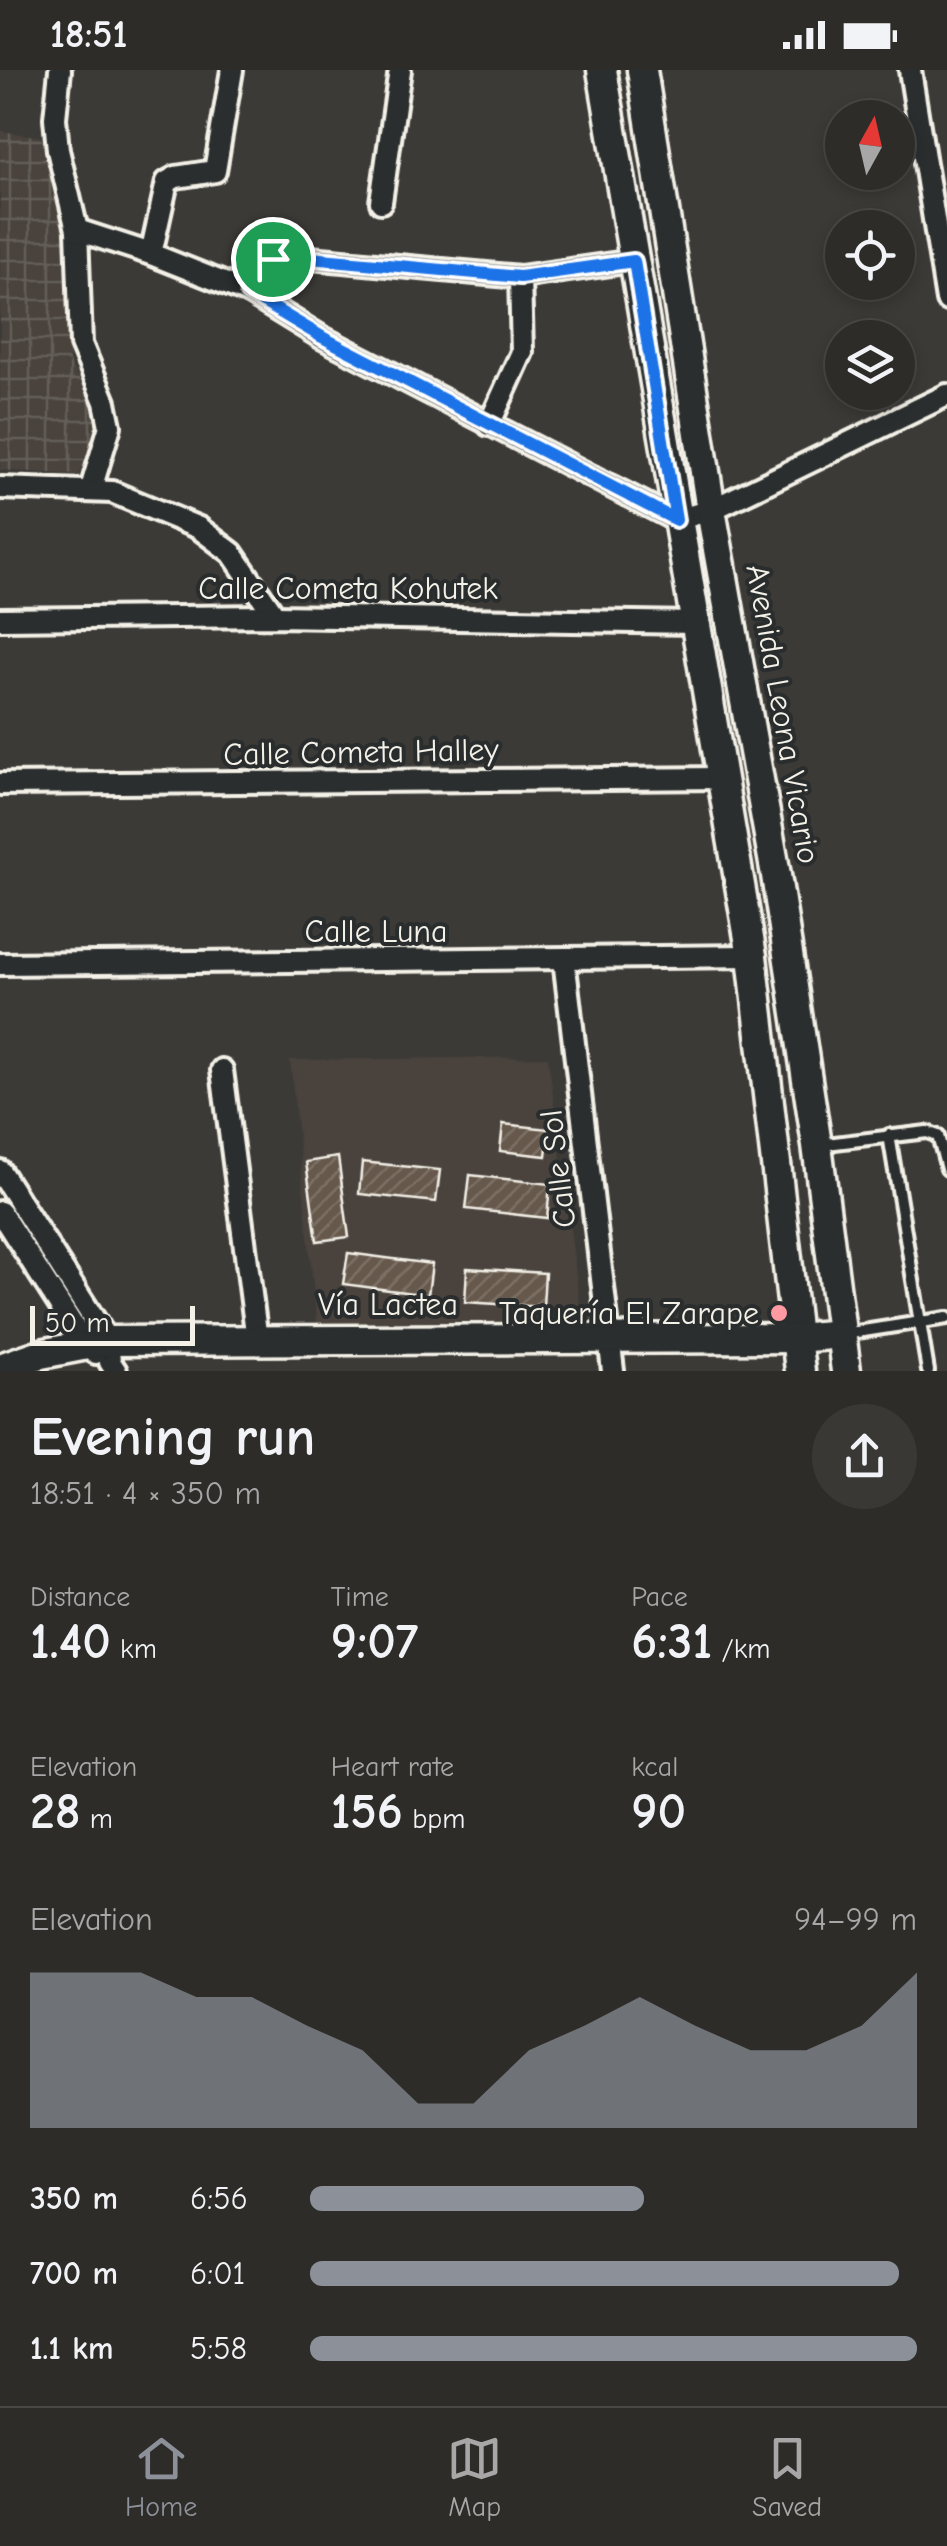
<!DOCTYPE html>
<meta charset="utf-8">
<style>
body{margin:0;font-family:"Comic Neue",sans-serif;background:#393835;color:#f1f3f6;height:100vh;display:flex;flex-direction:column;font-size:38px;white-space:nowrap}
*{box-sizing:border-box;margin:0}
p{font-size:32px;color:#a7a7a8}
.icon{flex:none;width:55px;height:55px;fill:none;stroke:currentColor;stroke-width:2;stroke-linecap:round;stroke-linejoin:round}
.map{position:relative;height:1301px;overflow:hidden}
.drawer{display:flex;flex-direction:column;background:#2d2c29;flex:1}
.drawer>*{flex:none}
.needle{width:65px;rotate:8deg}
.tools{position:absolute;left:825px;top:30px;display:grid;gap:20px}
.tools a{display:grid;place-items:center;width:90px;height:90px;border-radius:50%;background:#2d2c29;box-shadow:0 5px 15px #0003,0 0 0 2px #484846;font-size:50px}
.scale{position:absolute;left:30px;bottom:25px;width:165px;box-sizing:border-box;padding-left:10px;border:5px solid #f4f1e8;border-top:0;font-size:28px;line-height:35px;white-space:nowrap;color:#f4f1e8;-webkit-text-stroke:8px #2a2d2e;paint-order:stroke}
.pin{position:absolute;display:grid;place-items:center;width:85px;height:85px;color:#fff;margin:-42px;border:5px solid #fff;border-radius:50%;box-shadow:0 2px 10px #0007}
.round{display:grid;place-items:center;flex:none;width:105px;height:105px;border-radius:52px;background:#393835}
.headline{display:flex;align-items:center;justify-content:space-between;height:170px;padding:0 30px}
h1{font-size:55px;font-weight:700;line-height:75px}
.stats{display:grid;grid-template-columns:repeat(3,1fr);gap:15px;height:170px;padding:10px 30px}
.stats div{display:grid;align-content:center}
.stats b{font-size:50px;font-weight:700}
.stats small{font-size:28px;font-weight:400}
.stats p{font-size:28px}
.chart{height:280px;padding:20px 30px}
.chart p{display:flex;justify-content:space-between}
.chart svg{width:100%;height:180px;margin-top:10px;fill:#8c9099;opacity:.7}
ul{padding:0 30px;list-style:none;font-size:32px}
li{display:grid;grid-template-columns:160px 120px 1fr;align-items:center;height:75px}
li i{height:25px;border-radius:12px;background:#8c9099}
.status{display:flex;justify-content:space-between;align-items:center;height:70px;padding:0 50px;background:#2d2c29;direction:ltr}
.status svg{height:28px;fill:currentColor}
.tab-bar{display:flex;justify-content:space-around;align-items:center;height:140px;border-top:2px solid #484846;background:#2d2c29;font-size:28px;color:#a7a7a8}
.tab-bar a{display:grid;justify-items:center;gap:5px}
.tab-bar .selected{color:#8c9099}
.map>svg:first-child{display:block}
</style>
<div class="status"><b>18:51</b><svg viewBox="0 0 49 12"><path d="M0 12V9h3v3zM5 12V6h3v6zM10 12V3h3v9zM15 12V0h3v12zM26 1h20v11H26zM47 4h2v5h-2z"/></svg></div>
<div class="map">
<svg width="947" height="1301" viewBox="0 0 947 1301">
<defs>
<pattern id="industrial-grid" width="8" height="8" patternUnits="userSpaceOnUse" patternTransform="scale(2.5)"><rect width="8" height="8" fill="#49433d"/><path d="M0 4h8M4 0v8" fill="none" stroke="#645f59"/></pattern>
<pattern id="building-hatch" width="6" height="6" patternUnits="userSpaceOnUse" patternTransform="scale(2.5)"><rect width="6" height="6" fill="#66594c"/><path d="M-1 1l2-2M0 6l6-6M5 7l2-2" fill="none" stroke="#7c7166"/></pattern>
</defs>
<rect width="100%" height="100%" fill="#3c3a37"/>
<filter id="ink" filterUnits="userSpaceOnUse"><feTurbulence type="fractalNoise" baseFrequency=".01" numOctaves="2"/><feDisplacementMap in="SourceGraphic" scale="20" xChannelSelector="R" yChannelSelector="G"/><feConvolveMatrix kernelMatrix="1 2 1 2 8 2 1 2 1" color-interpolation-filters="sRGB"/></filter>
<g filter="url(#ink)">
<!-- built -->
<path fill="#49433d" d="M548,987l34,264 -265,2 -27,-263z"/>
<!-- industrial -->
<path fill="url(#industrial-grid)" d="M0,61l41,6 19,52 4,20 5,152 22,40 6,22 -5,27 -13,25 -79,-5z"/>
<!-- building -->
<g fill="url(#building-hatch)" stroke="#f4f1e8" stroke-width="2.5">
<path d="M503,1054l46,5 -3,27 -46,-5z"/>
<path d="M338,1087l11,80 -32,4 -11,-79z"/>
<path d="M362,1092l78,8 -4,32 -77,-8z"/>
<path d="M470,1105l80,9 -3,34 -81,-9z"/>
<path d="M348,1183l84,11 -4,31 -85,-11z"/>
<path d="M467,1198l78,5 -2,34 -78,-5z"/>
</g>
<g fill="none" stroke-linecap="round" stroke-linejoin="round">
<defs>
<g id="lane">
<path d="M889,1065l39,236"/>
<path d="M818,1075l109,-13 11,4 9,33"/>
<path d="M844,1264l103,-16"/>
</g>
<g id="street">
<path d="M60,0l-5,48 3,32 19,80 4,114 24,58 5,24 -19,63"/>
<path d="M910,0l37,230"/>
<path d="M381,132l19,-132"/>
<path d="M77,160l74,24 98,39"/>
<path d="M151,184l16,-72 9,-5 39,-6 17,-101"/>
<path d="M633,191l-113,16 -232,-21c-23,4 -29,18 -39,37l72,44 355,183 35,-10 236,-115"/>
<path d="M489,355l33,-73 -2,-75"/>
<path d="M0,418l112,4 87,36 33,25 43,63"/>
<path d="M0,549l275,-3 420,7"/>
<path d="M0,714l723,-6"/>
<path d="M564,889l49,412"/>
<path d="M0,894l752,-8"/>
<path d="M222,1000l35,270"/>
<path d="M0,1101l108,170 2,21 6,9"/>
<path d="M0,1142l86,134 10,7"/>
</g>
<g id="secondary">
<path d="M602,0l150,886 48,415"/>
<path d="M642,0l69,440 65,365 41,270 29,226"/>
<path d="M0,1298l41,-14 67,-13 689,-3 44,-4"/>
</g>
</defs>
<!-- lane casing -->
<use href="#lane" stroke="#f4f1e8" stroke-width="18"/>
<!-- street casing -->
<use href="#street" stroke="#f4f1e8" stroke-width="28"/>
<!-- secondary casing -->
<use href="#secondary" stroke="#f4f1e8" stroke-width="35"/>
<!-- lane -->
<use href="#lane" stroke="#2a2d2e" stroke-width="10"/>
<!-- street -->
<use href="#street" stroke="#2a2d2e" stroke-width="20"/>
<!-- secondary -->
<use href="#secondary" stroke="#2a2d2e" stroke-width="28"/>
</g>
</g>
<g fill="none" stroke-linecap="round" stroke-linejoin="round" filter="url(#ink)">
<defs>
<path id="route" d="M288,186l232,21 114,-16 42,259 -354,-183 -74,-44c11,-19 17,-33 40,-37z"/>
</defs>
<!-- route casing -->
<use href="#route" stroke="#fff" stroke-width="20"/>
<!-- route -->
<use href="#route" stroke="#1a73e8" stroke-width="12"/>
</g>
<!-- markers -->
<circle fill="#ff9aa2" stroke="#2a2d2e" stroke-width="4" cx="779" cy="1243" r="10"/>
<g text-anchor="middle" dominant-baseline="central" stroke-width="8" stroke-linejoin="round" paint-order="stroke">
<!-- street labels -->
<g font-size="32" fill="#f4f1e8" stroke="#2a2d2e">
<text x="348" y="518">Calle Cometa Kohutek</text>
<text transform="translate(783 644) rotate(80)">Avenida Leona Vicario</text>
<text transform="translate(361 682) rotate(-1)">Calle Cometa Halley</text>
<text x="376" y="861">Calle Luna</text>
<text transform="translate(558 1099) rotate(-97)">Calle Sol</text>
<text x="388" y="1234">Vía Lactea</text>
</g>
<!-- poi labels -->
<g font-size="32" fill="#f4f1e8" stroke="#2a2d2e" text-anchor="end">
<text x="759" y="1243">Taquería El Zarape</text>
</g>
</g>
</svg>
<div class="tools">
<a><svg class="needle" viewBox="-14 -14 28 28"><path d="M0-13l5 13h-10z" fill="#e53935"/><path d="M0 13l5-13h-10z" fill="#a7a7a8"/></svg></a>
<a><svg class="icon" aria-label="locate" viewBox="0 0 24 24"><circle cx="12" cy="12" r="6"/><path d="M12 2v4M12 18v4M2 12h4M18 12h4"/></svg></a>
<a><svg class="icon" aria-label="layers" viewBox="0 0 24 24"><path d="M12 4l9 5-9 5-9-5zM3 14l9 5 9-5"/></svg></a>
</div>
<div class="scale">50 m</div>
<div class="pin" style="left:273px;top:189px;background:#1e9e55"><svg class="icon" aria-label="arrive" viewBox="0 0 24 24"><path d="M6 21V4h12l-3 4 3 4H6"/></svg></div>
</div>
<section class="drawer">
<div class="headline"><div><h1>Evening run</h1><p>18:51 · 4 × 350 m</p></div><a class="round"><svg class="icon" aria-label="share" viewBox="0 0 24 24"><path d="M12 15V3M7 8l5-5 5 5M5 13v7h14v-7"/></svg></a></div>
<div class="stats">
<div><p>Distance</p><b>1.40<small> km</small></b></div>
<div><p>Time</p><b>9:07</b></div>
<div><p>Pace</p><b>6:31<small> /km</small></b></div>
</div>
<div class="stats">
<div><p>Elevation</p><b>28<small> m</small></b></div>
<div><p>Heart rate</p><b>156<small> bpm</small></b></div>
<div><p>kcal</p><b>90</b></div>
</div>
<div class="chart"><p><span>Elevation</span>94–99 m</p>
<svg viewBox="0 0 160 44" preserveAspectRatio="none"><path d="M0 44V6L10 6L20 6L30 12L40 12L50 19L60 25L70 38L80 38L90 25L100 19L110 12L120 19L130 25L140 25L150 19L160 6V44z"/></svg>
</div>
<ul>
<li><b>350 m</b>6:56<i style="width:55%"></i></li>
<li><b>700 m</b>6:01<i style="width:97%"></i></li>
<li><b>1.1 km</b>5:58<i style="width:100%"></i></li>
</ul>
</section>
<nav class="tab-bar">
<a class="selected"><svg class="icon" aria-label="home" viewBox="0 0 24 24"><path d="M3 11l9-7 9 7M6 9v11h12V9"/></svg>Home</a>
<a><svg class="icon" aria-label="map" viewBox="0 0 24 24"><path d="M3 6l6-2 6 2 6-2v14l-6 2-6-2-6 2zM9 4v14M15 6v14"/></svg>Map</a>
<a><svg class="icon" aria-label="saved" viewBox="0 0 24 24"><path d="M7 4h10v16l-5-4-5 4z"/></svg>Saved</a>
</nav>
